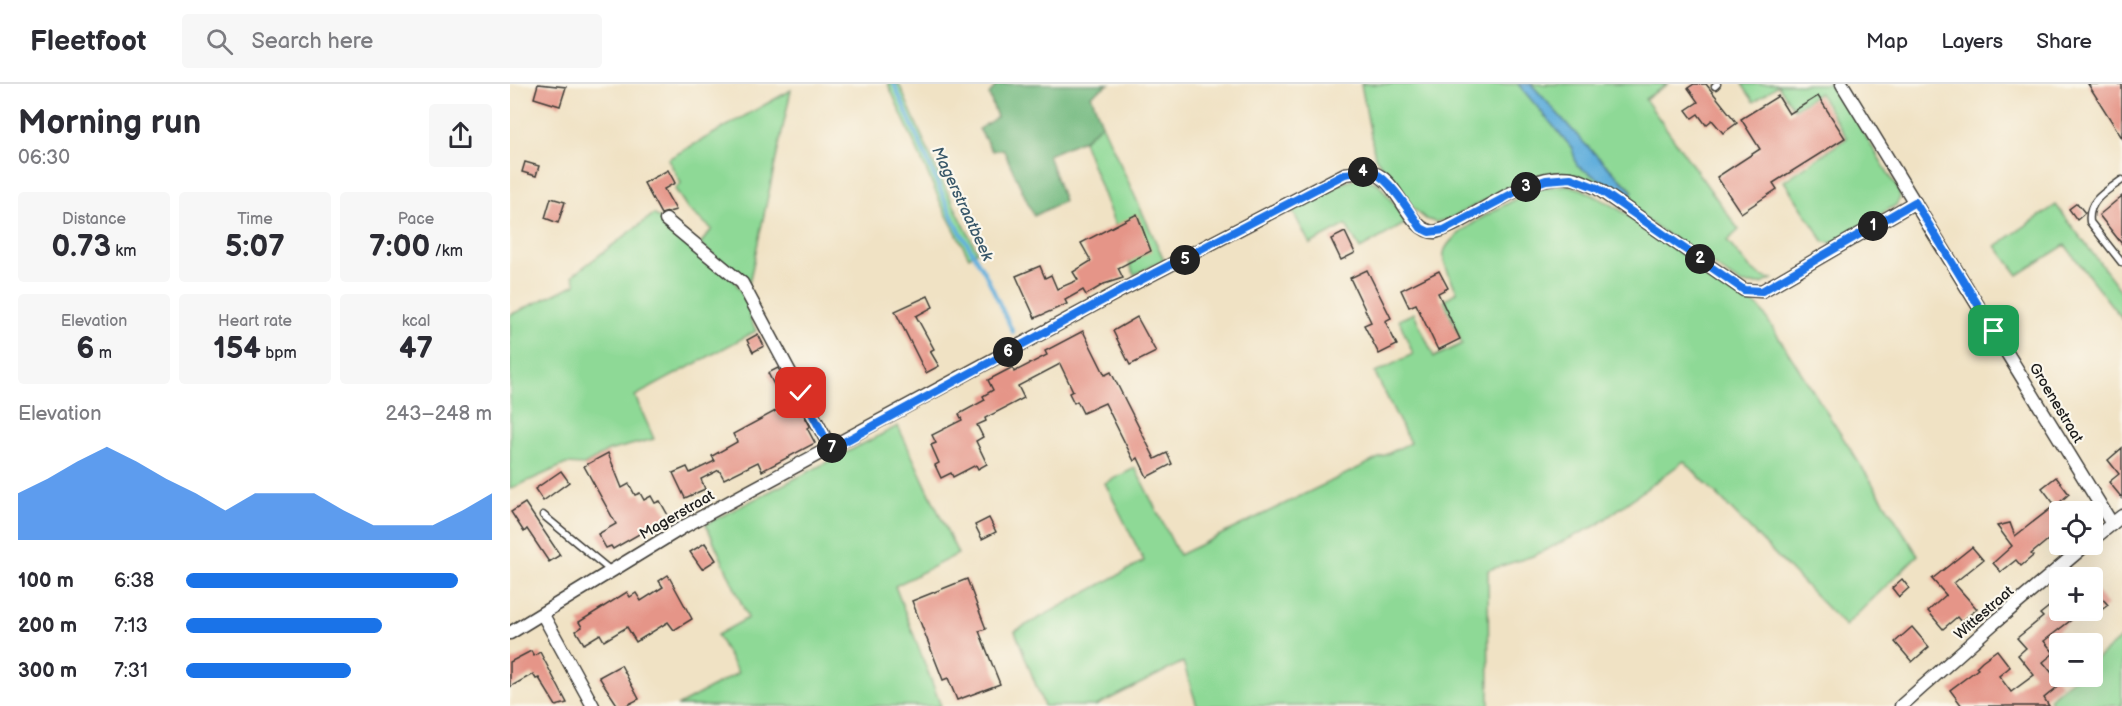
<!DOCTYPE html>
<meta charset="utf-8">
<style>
body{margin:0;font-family:"Balsamiq Sans",sans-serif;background:#f7f7f7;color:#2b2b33;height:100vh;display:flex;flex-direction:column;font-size:22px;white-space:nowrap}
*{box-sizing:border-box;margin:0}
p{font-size:20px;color:#7c7c81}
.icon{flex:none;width:33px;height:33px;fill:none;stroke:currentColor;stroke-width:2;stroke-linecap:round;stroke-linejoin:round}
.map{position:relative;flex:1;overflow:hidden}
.drawer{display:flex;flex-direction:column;background:#fff;width:510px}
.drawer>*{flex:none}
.fabs{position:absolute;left:1539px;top:417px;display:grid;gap:12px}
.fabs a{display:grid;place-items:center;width:54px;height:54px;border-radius:6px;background:#fff;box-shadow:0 6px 24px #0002;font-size:30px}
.pin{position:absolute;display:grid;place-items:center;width:51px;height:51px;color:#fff;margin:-26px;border-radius:12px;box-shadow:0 3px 9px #0006}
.km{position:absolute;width:30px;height:30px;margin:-15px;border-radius:50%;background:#222;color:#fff;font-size:16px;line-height:30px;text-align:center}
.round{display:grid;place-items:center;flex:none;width:63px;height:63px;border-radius:6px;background:#f7f7f7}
.head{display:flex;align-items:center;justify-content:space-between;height:102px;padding:0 18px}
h1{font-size:33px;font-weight:800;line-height:45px}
.metrics{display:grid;grid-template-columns:repeat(3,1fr);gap:9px;height:102px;padding:6px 18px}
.metrics div{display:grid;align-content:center;border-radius:6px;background:#f7f7f7;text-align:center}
.metrics b{font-size:30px;font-weight:800}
.metrics small{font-size:16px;font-weight:400}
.metrics p{font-size:16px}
.chart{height:168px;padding:12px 18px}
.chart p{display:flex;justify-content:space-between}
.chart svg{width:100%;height:108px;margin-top:6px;fill:#1a73e8;opacity:.7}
ul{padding:0 18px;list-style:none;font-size:20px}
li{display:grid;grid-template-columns:96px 72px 1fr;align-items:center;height:45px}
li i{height:15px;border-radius:8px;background:#1a73e8}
header{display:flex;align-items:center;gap:36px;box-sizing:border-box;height:84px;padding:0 30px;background:#fff;border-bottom:2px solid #e1e1e2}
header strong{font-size:28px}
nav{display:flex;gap:33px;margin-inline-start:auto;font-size:21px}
.search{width:420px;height:54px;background:#f7f7f7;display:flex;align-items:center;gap:15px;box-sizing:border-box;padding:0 21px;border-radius:6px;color:#7c7c81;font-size:22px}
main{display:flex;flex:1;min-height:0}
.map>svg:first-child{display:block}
</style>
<header>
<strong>Fleetfoot</strong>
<div class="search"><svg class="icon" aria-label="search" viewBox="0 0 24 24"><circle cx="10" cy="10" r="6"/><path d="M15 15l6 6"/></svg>Search here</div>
<nav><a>Map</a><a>Layers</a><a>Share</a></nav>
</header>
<main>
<section class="drawer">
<div class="head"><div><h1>Morning run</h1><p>06:30</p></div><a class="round"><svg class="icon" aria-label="share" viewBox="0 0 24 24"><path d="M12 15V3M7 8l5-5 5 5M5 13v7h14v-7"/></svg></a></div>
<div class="metrics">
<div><p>Distance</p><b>0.73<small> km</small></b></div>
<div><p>Time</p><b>5:07</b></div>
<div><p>Pace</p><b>7:00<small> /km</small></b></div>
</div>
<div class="metrics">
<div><p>Elevation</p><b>6<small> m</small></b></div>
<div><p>Heart rate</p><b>154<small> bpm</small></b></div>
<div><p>kcal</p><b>47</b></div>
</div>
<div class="chart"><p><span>Elevation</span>243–248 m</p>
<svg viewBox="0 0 160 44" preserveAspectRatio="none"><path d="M0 44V25L10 19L20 12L30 6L40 12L50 19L60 25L70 32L80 25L90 25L100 25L110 32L120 38L130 38L140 38L150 32L160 25V44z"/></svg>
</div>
<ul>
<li><b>100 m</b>6:38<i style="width:89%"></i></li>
<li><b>200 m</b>7:13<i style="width:64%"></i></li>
<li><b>300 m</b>7:31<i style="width:54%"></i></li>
</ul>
</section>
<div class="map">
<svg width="1612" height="622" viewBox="0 0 1612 622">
<rect width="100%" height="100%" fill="#fbf7ec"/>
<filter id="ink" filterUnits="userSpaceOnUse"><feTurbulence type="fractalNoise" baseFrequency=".0167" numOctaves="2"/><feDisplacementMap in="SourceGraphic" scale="12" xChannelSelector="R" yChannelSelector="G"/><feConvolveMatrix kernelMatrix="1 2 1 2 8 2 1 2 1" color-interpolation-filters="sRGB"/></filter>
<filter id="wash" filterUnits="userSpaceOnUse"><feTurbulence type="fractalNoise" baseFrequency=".008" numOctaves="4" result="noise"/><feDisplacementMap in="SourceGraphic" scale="24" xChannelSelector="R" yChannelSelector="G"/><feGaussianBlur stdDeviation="1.35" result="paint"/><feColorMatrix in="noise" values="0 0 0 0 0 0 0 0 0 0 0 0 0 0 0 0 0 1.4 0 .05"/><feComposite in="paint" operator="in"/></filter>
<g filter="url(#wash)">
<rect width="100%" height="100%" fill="#f0e2c4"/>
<!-- green -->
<g fill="#8ed996" stroke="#557a59" stroke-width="1.5">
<path d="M378,0h11l38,87 40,80 -8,6 -27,-51z"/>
<path d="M851,0h157l54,64c5,27 38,34 61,43l-49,-48 -53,-59h137l-23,15 94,131 -12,11c12,13 26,37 45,38l-10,5h-20l-164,-109 -77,17 -52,27 -13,3 -10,-3 -12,-10 -39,-52z"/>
<path d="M1232,0h92l65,107 1,7 -4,7 -64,38 -8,-1 -40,-61 63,-43 -28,-45 -25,16 -16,-24 -24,17z"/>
<path d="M281,6l-42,194 -49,-40 12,-15 -24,-20 -13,-20 6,-6 -13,-24z"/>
<path d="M592,40l62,136 -30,15 -51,-134z"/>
<path d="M850,94l18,5 30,39 -48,27 -14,-24 -36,19 -18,-34 42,-25z"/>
<path d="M1057,101l15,4 35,19 143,100 158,247 -73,71 -161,-165 -87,64 -64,31 -45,14 1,136h-292l-14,-44 -87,44h-52l-29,-75 129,-70 -39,-78 30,-15 44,87 231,-112 -35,-70 38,-19 -14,-34 15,-7 20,44 28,-13 -18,-44 13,-8c-4,-10 -15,-28 -13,-39 3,-21 75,-57 95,-64 9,-3 19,-3 28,-4z"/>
<path d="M1546,121l66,87v27l-57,-74 -47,30 -22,-29z"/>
<path d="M144,130l80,66 21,35 -5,3 6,13 -121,65 19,43 -46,12 -24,14 -18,-1 -56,25v-174l66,-31 -3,-9z"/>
<path d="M388,342l60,128 -63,32 46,120h-264l61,-33 -21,-38 31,-17 -42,-94z"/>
<path d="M1612,553v69h-68l-5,-7 26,-22 17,-1 1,-14z"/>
</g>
<!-- forest -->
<path fill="#72b97f" stroke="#476a4e" stroke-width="1.5" d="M487,0h112l-18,11 11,29 -19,16 -35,15 16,46 -30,15 -31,-67 -11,2 -13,-22 18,-12 -8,-22z"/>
<!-- water -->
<path fill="#62afdc" stroke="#3f667c" stroke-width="1.5" d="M1008,0h13l53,59 49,49 -5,4 -51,-30 -5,-18z"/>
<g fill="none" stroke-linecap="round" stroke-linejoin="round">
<!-- stream -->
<path stroke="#62afdc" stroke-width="4" d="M384,0l60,137 32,54 27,57"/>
</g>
<g id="blocks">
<!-- building -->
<g fill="#e59588">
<path d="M28,0l28,3 -6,19 -26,-8z"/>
<path d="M1184,0h12l31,39 -14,10 -11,-13 -6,5 -8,-11 -6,4 -6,-8 12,-8 -10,-14z"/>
<path d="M1578,0h34v54z"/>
<path d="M1268,12l11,18 29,-18 27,42 -72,45 4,6 -36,24 -24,-36 43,-28 -19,-30z"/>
<path d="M15,78l14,4 -3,10 -14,-4z"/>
<path d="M158,86l7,13 -11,6 12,21 -15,4 -17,-31z"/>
<path d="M1612,112v48l-23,-29z"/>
<path d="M41,114l14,4 -7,21 -13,-5z"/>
<path d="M1567,119l8,10 -8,7 -8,-11z"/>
<path d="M627,130l14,37 -33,17 5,10 -19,6 -18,11 -3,-5 -18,10 2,4 -32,14 -19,-42 24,-10 5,12 6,-3 6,14 21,-9 -5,-8 18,-11 -10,-18z"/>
<path d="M835,148l10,21 -14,7 -10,-21z"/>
<path d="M857,186l24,48 -6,3 12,24 -18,9 -15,-29 7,-3 -21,-44z"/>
<path d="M929,187l9,17 -10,5 22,46 -22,11 -22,-46 -7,3 -8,-17z"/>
<path d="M418,212l5,11 -17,9 18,33 -4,2 9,15 -13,7 -31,-62z"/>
<path d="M627,233l19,35 -26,13 -17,-34z"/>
<path d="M573,247l22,44 6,-3 44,87 12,-6 5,11 -25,13 -9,-19 -4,3 -29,-58 -22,10 -6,-12 -3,2 -5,-10 4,-2 -13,-27 -42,22 6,12 -39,20 1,3 -9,4 6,12 -7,4 11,23 -9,5 -2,-4 -23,12 -2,-4 -10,5 -6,-13 4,-2 -8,-18 5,-2 -4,-8 30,-15 -3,-6 26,-14 -2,-4 10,-6 -5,-10 25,-13 1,5 33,-17 -2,-4z"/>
<path d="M248,250l6,12 -11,6 -6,-12z"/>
<path d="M268,284l32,58 -3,2 8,15 -53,28 -4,-9 -34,17 -5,-9 -18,9 4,10 -20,9 -12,-25 14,-6 3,6 25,-12 -3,-5 25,-14 -4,-8 52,-28 -17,-33z"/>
<path d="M1612,364v50l-13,-16 10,-8 -11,-14z"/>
<path d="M98,369l14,35 7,-4 6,11 5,-2 4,7 7,-4 4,7 5,-2 9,16 -56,32 -2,-3 -5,2 -8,-14 18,-10 -32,-58z"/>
<path d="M51,387l8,11 -26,19 -8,-12z"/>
<path d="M1546,393l13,17 -9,8v28l-29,24 2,2 -12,10 -5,-6 -15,12 -8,-9 19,-17 -15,-20 13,-3 5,13 40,-31 -13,-17z"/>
<path d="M15,419l35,52 -11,7 -22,-33 -3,3 -13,-20z"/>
<path d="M479,434l7,14 -14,7 -7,-14z"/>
<path d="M195,459l11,17 -14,9 -12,-17z"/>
<path d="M1462,463l11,13 -29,23 23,26 -16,13 -4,-5 -14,12 -15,-18 18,-16 -14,-16z"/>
<path d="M158,491l24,44 -18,11 -6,-8 -32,20 -9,-15 -23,14 -4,-7 -16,10 -8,-13 6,-4 -3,-5 48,-30 3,5 6,-4 5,8 22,-14 -4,-6z"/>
<path d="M457,495l19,50 -7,2 21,53 -43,16 -9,-22 -5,2 -31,-79z"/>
<path d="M1392,495l7,9 -10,9 -7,-9z"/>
<path d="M1582,503l16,18 -16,12z"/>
<path d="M1550,514v12h10l5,7 -31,24 10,12 -11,9 18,22 -17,14 5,8h-87l-12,-16 28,-21 -2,-2 6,-6 15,-11 13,17 -11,9 12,16 23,-17 -16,-20 8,-7 -9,-10 26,-21 -3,-3z"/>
<path d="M1402,543l17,20 -17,15 -17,-20z"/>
<path d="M21,567l3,5 6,-4 27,51 -11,3 -17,-28 -3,1 -3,-5 -23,13v-25z"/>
<path d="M111,581l18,34 -14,7h-7l-19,-29z"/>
</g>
</g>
</g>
<g filter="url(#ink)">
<use href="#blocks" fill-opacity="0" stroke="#3c3a35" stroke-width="1.5"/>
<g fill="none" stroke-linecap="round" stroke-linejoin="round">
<defs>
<g id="lane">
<path d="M1205,2l2,-2"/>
<path d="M1612,96c-15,11 -35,20 -32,42l32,41"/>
<path d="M33,431l68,56"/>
</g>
<g id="street">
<path d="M1332,0l270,440"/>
<path d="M156,136l76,63 89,166"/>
<path d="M1582,456l30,-24"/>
<path d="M33,531l50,91"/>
<path d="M0,549l175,-107 435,-235 225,-117c9,-1 20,-4 28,-1 26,7 35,59 62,59 42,-12 91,-61 136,-54 9,1 18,7 26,10l147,102 18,1 153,-89"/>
<path d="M1391,622l93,-83 93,-79"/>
</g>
</defs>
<!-- lane casing -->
<use href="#lane" stroke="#3c3a35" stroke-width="9"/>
<!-- street casing -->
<use href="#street" stroke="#3c3a35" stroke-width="15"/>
<!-- lane -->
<use href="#lane" stroke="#fff" stroke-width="6"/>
<!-- street -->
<use href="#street" stroke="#fff" stroke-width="12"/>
</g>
</g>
<g fill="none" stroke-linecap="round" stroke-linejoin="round" filter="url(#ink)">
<defs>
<path id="route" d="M291,309l30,56 289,-158 225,-117c9,-1 20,-4 29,-1 16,6 37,41 47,55l8,4 15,-2 77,-41 25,-9 25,-2 26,10 147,102 18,1 153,-89 79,129"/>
</defs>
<!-- route casing -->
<use href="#route" stroke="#fff" stroke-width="12"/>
<!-- route -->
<use href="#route" stroke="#1a73e8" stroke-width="8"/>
</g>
<g text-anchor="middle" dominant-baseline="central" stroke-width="4.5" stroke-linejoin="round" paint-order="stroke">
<!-- street labels -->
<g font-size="15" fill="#1c1c1c" stroke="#fbf7ec">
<text transform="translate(1546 319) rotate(59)">Groenestraat</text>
<text transform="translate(167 431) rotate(-30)">Magerstraat</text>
<text transform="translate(1474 529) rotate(-41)">Wittestraat</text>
</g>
<!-- water labels -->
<g font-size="16" font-style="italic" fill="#385769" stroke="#fbf7ec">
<text transform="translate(452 120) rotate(65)">Magerstraatbeek</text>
</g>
</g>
</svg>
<div class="fabs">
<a><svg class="icon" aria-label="locate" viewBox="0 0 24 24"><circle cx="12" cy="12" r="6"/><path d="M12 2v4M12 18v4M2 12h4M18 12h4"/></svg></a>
<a>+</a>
<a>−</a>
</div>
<div class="pin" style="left:1484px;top:247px;background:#1e9e55"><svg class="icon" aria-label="arrive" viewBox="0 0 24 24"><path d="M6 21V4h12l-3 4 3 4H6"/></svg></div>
<div class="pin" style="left:291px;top:309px;background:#d93025"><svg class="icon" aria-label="check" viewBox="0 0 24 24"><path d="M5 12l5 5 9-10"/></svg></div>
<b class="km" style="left:1363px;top:142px">1</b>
<b class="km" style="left:1190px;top:175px">2</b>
<b class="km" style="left:1016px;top:103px">3</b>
<b class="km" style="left:853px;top:88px">4</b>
<b class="km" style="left:675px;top:176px">5</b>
<b class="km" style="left:498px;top:268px">6</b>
<b class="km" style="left:322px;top:364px">7</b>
</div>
</main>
